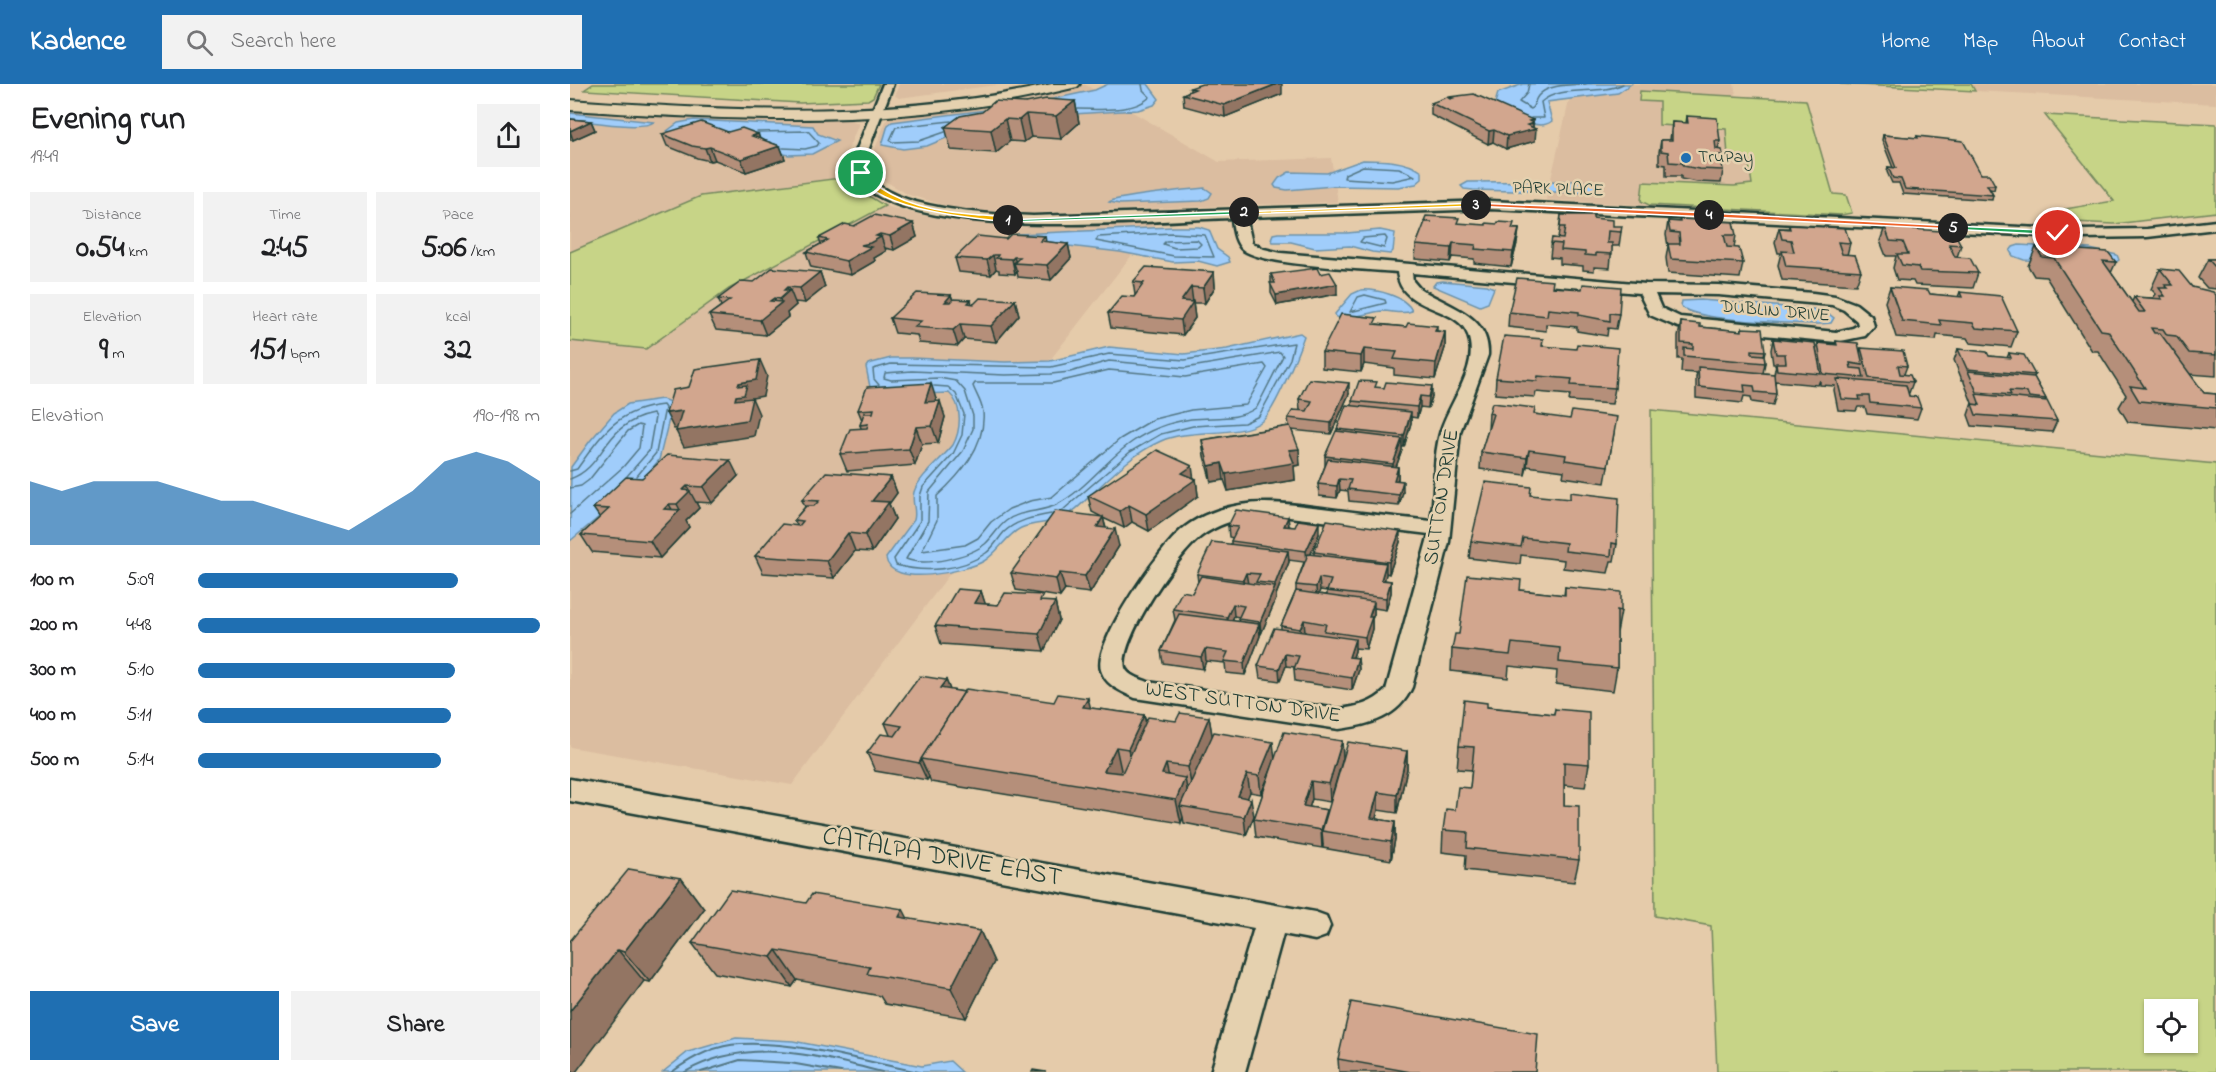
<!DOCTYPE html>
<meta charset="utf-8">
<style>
body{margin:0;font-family:"Indie Flower",sans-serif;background:#f2f2f2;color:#202124;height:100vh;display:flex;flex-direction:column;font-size:22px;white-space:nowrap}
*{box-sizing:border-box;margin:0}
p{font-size:20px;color:#757577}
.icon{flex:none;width:33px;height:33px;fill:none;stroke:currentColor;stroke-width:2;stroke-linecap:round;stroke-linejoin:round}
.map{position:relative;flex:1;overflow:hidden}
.sheet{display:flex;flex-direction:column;background:#fff;width:570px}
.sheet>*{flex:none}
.tools{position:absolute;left:1574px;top:915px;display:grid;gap:12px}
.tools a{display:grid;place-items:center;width:54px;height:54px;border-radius:0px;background:#fff;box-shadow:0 2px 4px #0004;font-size:30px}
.pin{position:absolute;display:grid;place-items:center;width:51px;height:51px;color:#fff;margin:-26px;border:3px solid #fff;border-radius:50%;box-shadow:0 2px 6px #0007}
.km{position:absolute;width:30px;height:30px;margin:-15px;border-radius:50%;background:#222;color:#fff;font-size:16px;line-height:30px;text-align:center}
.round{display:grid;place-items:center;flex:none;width:63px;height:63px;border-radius:0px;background:#f2f2f2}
.headline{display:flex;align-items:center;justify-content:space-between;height:102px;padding:0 30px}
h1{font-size:33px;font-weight:700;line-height:45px}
.stats{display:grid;grid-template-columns:repeat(3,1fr);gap:9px;height:102px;padding:6px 30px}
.stats div{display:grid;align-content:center;border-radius:0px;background:#f2f2f2;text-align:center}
.stats b{font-size:30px;font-weight:700}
.stats small{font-size:16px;font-weight:400}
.stats p{font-size:16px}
.chart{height:168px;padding:12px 30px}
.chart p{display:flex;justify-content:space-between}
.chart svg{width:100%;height:108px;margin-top:6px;fill:#1f6fb2;opacity:.7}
.primary-button{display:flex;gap:12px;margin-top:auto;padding:12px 30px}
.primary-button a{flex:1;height:69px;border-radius:0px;background:#1f6fb2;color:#fff;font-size:24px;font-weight:700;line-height:69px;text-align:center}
.primary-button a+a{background:#f2f2f2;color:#202124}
ul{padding:0 30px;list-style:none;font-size:20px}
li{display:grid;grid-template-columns:96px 72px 1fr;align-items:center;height:45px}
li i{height:15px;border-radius:8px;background:#1f6fb2}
header{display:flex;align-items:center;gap:36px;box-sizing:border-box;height:84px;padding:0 30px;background:#1f6fb2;color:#fff}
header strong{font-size:28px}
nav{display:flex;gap:33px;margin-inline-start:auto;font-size:21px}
.search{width:420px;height:54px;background:#f2f2f2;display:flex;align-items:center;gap:15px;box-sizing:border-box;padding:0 21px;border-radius:0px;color:#757577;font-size:22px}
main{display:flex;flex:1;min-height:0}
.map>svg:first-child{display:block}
</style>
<header>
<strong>Kadence</strong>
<div class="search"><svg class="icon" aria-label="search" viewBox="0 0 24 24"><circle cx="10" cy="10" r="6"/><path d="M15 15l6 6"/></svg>Search here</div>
<nav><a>Home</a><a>Map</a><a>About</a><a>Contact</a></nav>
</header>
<main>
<section class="sheet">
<div class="headline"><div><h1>Evening run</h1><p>19:49</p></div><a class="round"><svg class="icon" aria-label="share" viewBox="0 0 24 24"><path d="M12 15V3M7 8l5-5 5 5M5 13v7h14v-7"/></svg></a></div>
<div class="stats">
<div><p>Distance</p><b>0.54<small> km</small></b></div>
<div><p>Time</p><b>2:45</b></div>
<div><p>Pace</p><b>5:06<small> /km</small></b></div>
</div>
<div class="stats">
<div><p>Elevation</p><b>9<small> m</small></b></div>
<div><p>Heart rate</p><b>151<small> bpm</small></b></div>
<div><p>kcal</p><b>32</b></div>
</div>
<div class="chart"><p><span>Elevation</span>190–198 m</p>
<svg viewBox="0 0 160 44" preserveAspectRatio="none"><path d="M0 44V18L10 22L20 18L30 18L40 18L50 22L60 26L70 26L80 30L90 34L100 38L110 30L120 22L130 10L140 6L150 10L160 18V44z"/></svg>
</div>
<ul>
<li><b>100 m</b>5:09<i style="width:76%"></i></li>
<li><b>200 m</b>4:48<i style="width:100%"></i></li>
<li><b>300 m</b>5:10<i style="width:75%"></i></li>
<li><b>400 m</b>5:11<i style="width:74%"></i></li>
<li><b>500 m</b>5:14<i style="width:71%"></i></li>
</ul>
<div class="primary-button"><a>Save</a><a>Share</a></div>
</section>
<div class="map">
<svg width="1646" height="988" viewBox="0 0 1646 988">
<rect width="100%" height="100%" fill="#e5cbaa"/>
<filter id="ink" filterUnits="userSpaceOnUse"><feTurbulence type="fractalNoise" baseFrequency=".0167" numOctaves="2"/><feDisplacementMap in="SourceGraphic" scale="12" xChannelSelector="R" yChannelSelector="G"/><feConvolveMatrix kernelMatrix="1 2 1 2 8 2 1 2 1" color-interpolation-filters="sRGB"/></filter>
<g filter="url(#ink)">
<!-- built -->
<g fill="#dbbda0">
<path d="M329,0h105l-105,14 -4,-2z"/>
<path d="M514,0l135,78 112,-4 7,44 -311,11 -48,-2 -35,-6 -35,-10 -24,-14 -12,-15v-12l14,-35 165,-27z"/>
<path d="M1003,0h161l23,127 -211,-11z"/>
<path d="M1401,0h245v20l-241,-13z"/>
<path d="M0,24l161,10 120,2 8,3 -15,37 4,17 -147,19 -131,56z"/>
<path d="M315,122l36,9 42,6 56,3 140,-4 -260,334 58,10 -165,221 -222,-38v-406l76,8 83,-60z"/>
</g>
<!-- green -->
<g fill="#c7d487" stroke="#73885e" stroke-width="1.5" fill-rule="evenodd">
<path d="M23,0h286l-6,13 -5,3 -68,3 -216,-13z"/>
<path d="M1270,0h131l4,7z"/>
<path d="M1070,7l166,9 27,94 13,1 6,18 -11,2 -192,-10 -8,-4 2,-19 91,4 18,-2 -4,-26 -20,-2 -2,-27 -67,-4v-23l-20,-1z"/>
<path d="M1475,31l171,9v88l-102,12 -40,-2 -9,-13 49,-8z"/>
<path d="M278,93l6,10 31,19 -156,83 -83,60 -76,-8v-89l131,-56z"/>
<path d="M1081,326l565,54v608h-499l-6,-146 -56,-10zM1584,926h33v32h-33z"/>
</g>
<!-- water -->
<g fill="#a0cdfb" stroke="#6c93ab" stroke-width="1.5">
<path d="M538,0h40l11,15 -5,6 -16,5 -81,5 -106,21 -24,10 -24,3 -21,-4 6,-20 4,-3 133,-17 70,-15z"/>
<path d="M953,0h108l-13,9 -71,9 5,19c-16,13 -42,-9 -57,-18l3,-10z"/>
<path d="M0,29l84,9c-13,9 -65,-1 -84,-2z"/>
<path d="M124,36l119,6 5,8 19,7 -25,13 -23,1 -122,-24 11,-8z"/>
<path d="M793,76c19,0 43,0 59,12v7l-6,5 -18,3 -65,-1 -46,4 -11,-2 -2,-3 5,-7 10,-6 38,1z"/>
<path d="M1011,97l18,2 2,8 -10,2 -118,-3 -9,-1 -3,-3 7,-4z"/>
<path d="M635,104l7,5 -3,5 -8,3 -81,3 -11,-2c6,-5 83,-13 96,-14z"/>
<path d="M602,143h27l10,3 8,19 11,8 2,5 -13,4 -19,-5 -25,1 -53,-10 -111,-13 9,-5z"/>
<path d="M810,146l15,3 -2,18 -3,3 -18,-2 -22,-6 -35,2 -24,-6h-18l-2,-3 2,-5 5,-1h69z"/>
<path d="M1449,161l71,4 27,6 2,5 -4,3 -91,-3 -11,-4 -3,-5 3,-4z"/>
<path d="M873,197l44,4 7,3 -6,15 -8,3 -47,-20 3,-4z"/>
<path d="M791,206c15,-1 45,6 51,21 -10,4 -19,0 -29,0 -17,1 -30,10 -47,6l-1,-3 17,-20z"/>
<path d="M1131,216l123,10 10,8 -3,5 -11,1c-25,-1 -125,-2 -139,-18l1,-5z"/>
<path d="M730,249l4,3c-6,17 -29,75 -42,85 -21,17 -72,7 -101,20 -25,11 -45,30 -65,49 -10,10 -22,23 -35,29 -12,5 -27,3 -40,9 -15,7 -22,24 -37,33 -17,10 -94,28 -98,-3l28,-38c3,-10 -3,-18 0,-28 5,-16 28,-33 39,-47 8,-15 10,-40 -4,-52l-29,1 -50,-7 -4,-20 2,-3 23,-6h21l93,4 45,-1 59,-14 75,7 43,-5z"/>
<path d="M92,315l11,4 -14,57 -20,24 -69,57 1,-74 19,-26 24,-28 14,-9z"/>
<path d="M166,954l57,3 129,25 28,-5 12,11h-299l25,-20z"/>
</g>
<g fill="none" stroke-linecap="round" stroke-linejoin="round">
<!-- shore-far1 -->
<g stroke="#537784" stroke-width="1.5">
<path d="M959,0l-2,9 -8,9 12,7c4,-4 3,-8 7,-13 10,-12 33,-11 48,-12"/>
<path d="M508,25c22,0 55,4 72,-12l-7,-7 -1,-6"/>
<path d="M961,34h13l-3,-16c21,-18 57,-6 82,-18"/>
<path d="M187,48l51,-1 11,12 -2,3 -12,3 -22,-1"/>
<path d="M375,48l-26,9 -27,1 -2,-2 6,-13 55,-6"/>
<path d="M793,82l36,2 16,8 -23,5 -48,-3 1,-4z"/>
<path d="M602,149l33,2 9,22 -40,-1 -78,-15 2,-4z"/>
<path d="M815,152l2,3 -3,9 -24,-6 3,-4z"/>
<path d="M627,156l4,4 -3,3 -23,1 -12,-4 3,-3z"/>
<path d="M795,211l20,5 1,3 -36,9 8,-15z"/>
<path d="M710,268l3,4 -26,51c-20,15 -43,9 -66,12 -21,3 -42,11 -59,23 -26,18 -46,47 -74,62 -16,9 -36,5 -52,17 -8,6 -13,16 -21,23 -16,13 -60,23 -79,15l22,-38 1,-29 34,-41 10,-22v-13l-8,-25 -9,-10 -17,-3 -48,2 -7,-2 1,-5 27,-2 93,4 46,-1 19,-2 39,-11 76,7z"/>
<path d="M694,280l3,4 -21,37 -55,5 -37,9 -34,20 -68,58 -22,4 -21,8 -18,13 -13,16 -13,7 -43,6 15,-31v-24c23,-21 49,-50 46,-84 -1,-9 -7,-18 -10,-26l2,-3h78l56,-13 76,7z"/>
<path d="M309,301l-5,-6 -1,-10 18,-5 160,3 58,-13 76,6 109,-17 -4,16 -31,57 -15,7 -51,3 -32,8 -31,18 -67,58"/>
<path d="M364,302l14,1 8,7 8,20 -2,21 -9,19 -30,33 -3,9v25l-26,38 2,6c28,8 65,6 90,-12 7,-5 12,-14 18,-21 13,-12 30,-15 47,-18"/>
<path d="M0,387l7,-2c26,-36 39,-59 86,-64l2,3 -9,45 -19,23"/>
<path d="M0,395c37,-13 31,-55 83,-65l2,3 -6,34 -22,25"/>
<path d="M0,404l11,-2 8,-6 39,-49 10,-6 4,1 -3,22 -16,19 -53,47"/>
</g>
<!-- shore -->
<g stroke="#537784" stroke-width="2">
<path d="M102,988c19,-14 43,-27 68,-28 59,-3 121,17 179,28"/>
<path d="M115,988c63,-36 131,-17 197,0"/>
<path d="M131,988l39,-12 50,3 51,9"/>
</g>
<defs>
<g id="street">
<path d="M313,0h10l-30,80c2,4 4,9 7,12 22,34 125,39 163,40l457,-15 590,29 67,-1 69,-8v8l-69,8 -67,1 -590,-29 -244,8 6,26 12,6 17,4 365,31 72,1 95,8 22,3 21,8 15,12 3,10 -9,10 -29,6 -158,-15 -28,-12 -11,-22 -227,-20 1,8 6,7c27,18 71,26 69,67l-28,77 -11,110 -37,145c-13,30 -42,38 -73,42l-204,-31c-14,-7 -29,-12 -34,-28 -8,-28 61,-126 84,-143 16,-12 36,-19 55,-22 27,-5 55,0 82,3 37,5 73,9 109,13 5,-30 1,-62 10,-91 9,-29 39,-64 27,-95 -11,-31 -67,-22 -71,-63 -28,-3 -140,-6 -156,-24 -7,-8 -8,-20 -9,-30 -85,2 -308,25 -371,-34 -5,-5 -7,-14 -10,-20zM1085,210l63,1 114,10 12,5 13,11 1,4 -5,3 -17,4 -156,-15 -19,-9zM703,431l156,19 -43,156c-13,13 -28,17 -47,19l-191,-27c-7,-3 -20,-6 -23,-14 -7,-27 55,-118 78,-133 22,-15 44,-18 70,-20z"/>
<path d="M0,695l745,133 11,4 4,10 -4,10 -11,4 -32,-6 -38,138h-34l43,-144 -684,-127z"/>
</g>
<path id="secondary" d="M482,0h28l-3,3c-173,43 -331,34 -507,23v-10c162,11 322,20 482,-16z"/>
</defs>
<!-- street casing -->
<use href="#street" stroke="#1f3d34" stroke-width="5"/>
<!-- secondary casing -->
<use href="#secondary" stroke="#1f3d34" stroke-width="4"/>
<!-- street -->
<use href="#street" fill="#e5d1af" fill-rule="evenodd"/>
<!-- secondary -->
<use href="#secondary" fill="#e5d1af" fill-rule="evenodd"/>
</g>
<!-- wall -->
<g fill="#b58f7a" stroke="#1f3d34" stroke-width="1.5" fill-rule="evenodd">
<path d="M620,4l92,6 -57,23 -41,-11 -1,-12 7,-3z"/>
<path d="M879,13l84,23v8l2,13 -29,8 -13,-7 -5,2 -57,-29v-12l18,-5z"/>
<path d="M505,17l4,22 -18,16 -30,-2 -7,5 -14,-1 -14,12 -45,-3 -6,-23 81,-24z"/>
<path d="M1117,32l33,25 -2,8 5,6 -2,10 2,5 -2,13 -24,-1 -16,-3v-3h-15v-11l-7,-1v-12l2,-12h9l2,-18 14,1z"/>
<path d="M0,35l21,2 4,9 -22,10h-3z"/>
<path d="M158,48l30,2 2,5 20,7 5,13 -39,13 -31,-12 -5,1 -13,-3 -30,-12 -5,-12z"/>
<path d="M1313,51l34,3v-2l64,38 14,11 -1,5 -4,-1 3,6 -1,5 -89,-6 -4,-11h-7l-5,-11 1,-5 5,1 -11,-28z"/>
<path d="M991,131l32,3 28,14 -2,14h-7l-2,22 -16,-1v4l-11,-1v-4l-23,-2v-6l-10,-1 2,-19 6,1z"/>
<path d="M1110,135l56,16 -2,13 9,15 -3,15 -72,-5 -2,-15 2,-12 -2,-11 2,-14 11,1z"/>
<path d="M854,137l95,8 -2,14 -6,24 -37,-4v-4l-22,-2 -2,5 -35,-3 1,-14 8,-19z"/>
<path d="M343,139l4,14 -23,13 -9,-2 1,3 -12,7 1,3 -24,14 -40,-8 -5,-15 15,-8 -2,-6 35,-12z"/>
<path d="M1219,141l61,18 -3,12 14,16 -5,14 -74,-5 -4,-15 3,-12h-3l-3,-11 4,-14h10z"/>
<path d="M1315,143l76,18 -4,12 21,16 -5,15 -58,-3 -2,-4 -16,-1 -4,-12 3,-12h-10l-6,-15z"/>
<path d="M475,152l1,6 22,2 3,14 -20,22 -33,-3 -1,-5 -2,2 -16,-1v-3l-3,-1 -5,6 -32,-3 -4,-14 51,-19z"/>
<path d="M1466,163l80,15 -5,11 21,29 2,-5 19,1 3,-4 -5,-5 9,-20 32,18 24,8v81l-26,-2 14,19 12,1v36l-88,-8 -9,-15 7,-12 -28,-44h-6l-46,-74 -12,-1 -6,-10z"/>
<path d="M1638,175h8v30l-9,-1 -9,-10z"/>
<path d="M250,188l5,15 -20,16 -10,-1 1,3 -9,8 1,4 -22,18 -50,-5 -7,-15 12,-9 -3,-7 36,-17z"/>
<path d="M644,188l1,15 -10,16h-12l2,15 -12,17 -72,-7 -3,-15 26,-16 1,-2 -2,-13z"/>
<path d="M701,190h49l17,20 -60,11 -6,-12z"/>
<path d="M983,203l66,27 -3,15 -8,-1 -1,8 -30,-5v-4l-31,-3v7l-38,-4 1,-15z"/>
<path d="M1320,203l40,7 28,3 2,-5 57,39 -6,16 -41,-4 -3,-5 -30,-3 -1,5 -40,-3 -11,-35z"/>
<path d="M381,211l2,5h18l1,4 43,-4 4,15 -23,27 -32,-3 -6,7 -39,-3 -2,-8 -22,-2 -5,-15z"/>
<path d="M1111,238l19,5 41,4 1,-3 23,23 -1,4 1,8 -2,10 11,1 2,-10h-3l-2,-14 2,-11 43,10 2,-6 17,1 1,-3 24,11 1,-4 46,18 -3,8 9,8 -4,11h-1l1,3 12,12 -4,11 -50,-5 -2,-7h-7l-2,4 -18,-1 -4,-20 1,-4 -15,-1v-5l-2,5 -43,-4 1,13 -3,11 -21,-3 -1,-5 -7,-1 -2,7 -46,-5v-21l1,-4 -16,-1 1,-13h-4v-22z"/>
<path d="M807,240l29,3 31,-1v5l8,1v16l-10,31 -41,-4v-7l-30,-4 -3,8 -39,-4v-16z"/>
<path d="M973,262l72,42 -3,16 -43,-3 1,-6 -34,-3 -1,5 -40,-3 1,-16z"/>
<path d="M1388,265l31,7 18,2 2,-5 26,22 -1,2 12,22 -1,2 12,20 -5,11 -80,-6 -4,-11 4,-12 -8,-21v-2h-2l-8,-20z"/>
<path d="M807,304l55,9 -4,11 -8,-1 -3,11 -6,-1v6l-7,24h-2v3l-6,17h2v13l5,12 -4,14 -50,-5 -1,-10 -8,-1 -3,8 -18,-2 -1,-12 7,-18v-10l12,-25v-2l15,-23v-5z"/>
<path d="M779,310l-18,40 -39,-4 8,35 -6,1 1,14 -67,11 -4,-11 -13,2 -7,-26 -2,-16 87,-14 -1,-8 12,-8 -1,-11z"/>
<path d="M366,315l-1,2 10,16 -7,26 -16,1 -7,21 -68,6 -7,-17 21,-26 -1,-3 2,-5 -4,-10z"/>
<path d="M919,329l46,1 79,19 -9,50 -42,-6 1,-6 -37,-5 -2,9 -45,-6 1,-17 7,-22z"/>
<path d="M168,392l-26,27 -16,-1 3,6 -13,13 3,6 -29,31 -68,-6 -11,-17 19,-17 -7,-10 49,-30z"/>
<path d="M321,393l6,16 -8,11 6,15 -23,33 -17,-1 -21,27 -71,-5 -8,-17 42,-31 -3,-5 11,-13 -3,-7z"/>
<path d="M624,394l2,1 2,17 -49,35 -17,-9 -8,6 -21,-10 3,10 13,18 -29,47 -25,-3 -5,7 -44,-7 -5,-17 89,-57 -8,-4 -4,-16z"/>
<path d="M960,411l87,49 -3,17h-3l-3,12 -45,-5 1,-8 -43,-5 -1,9 -51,-6 2,-17z"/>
<path d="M718,433l1,9 30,8 -8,20 3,1v-3l86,-10 -11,32 -3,-1 -2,7 7,1v12l-5,17 -12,-2v6l-2,5v10l-6,20 -11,-1v3l-2,6 5,1 1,12 -7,20 -57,-9 -1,-12v-2l-8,-1 -6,15 -20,-3 -2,-12 23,-37v-3l15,-35v-6l8,-23 -15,-2v2l-13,33v4l-15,35h-1v2l-15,39 -19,-2 -1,-10 -19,-2 -3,8 -40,-6 -2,-12 14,-31 -2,-11 19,-16 6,-11 -1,-8 34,-30v-3l2,-3 -4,-1 -1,-11zM750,506l7,1v4l-9,-1zM664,532l5,1 -1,2 1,3 -7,-1z"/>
<path d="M995,503l56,24 -4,22v35l-4,23 -57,-7 1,-13 -48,-5 -1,12 -57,-7 1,-22 7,-15 61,-44 44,5z"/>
<path d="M411,507l4,13 13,1 47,-3h10l4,18 -15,31 -103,-7 -6,-18z"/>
<path d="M376,596l4,10 194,25 2,8 30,-2 33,-4 3,19 63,22 67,-17 1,17 -13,44 -18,-3 -3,8 18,3v5l80,-64v18l-10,44 -19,-3 -2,9 19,3v17l-4,21 -68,-12v-4l-1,4 -66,-11 -2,-18 17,-49 -10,24 -11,-2 -3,6 7,18 -8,19 -62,-12 -1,-6 -2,6 -250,-41 -2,-5 -2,3 -52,-9 -8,-18 23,-18 -5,-12z"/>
<path d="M917,623l67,7 1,-5 34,55 -4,23 -21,-2v20l15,55 -5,22 -109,-12 1,-15 -24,-3 1,-22 27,-42 2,-18 -15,-1 2,-23z"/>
<path d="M111,794l23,31 -54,73 -6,-1 -74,-40z"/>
<path d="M236,819l102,16 72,12 14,31 -28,56 -81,-14 -5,-8 -83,-16 -5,7 -77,-14 -23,-30z"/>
<path d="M768,975l197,13h-196z"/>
</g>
<!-- shaded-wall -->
<g fill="#937463" stroke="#1f3d34" stroke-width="1.5">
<path d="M707,0h5v10l-57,23 -1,-12z"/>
<path d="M505,17l4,22 -18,16 -5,-23z"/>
<path d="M456,30l5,23 -7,5 -5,-22z"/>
<path d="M435,35l5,22 -14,12 -5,-23z"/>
<path d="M963,36v10l3,-1 -1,12 -29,8 1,-13 22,-15z"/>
<path d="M21,37l4,9 -22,10 -3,-9z"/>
<path d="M924,46l-1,12 -5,2 1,-13z"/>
<path d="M188,50l5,13 -11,-11z"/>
<path d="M210,62l5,13 -39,13 -5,-13z"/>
<path d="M140,63l5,13 -5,1 -5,-13z"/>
<path d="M343,139l4,14 -23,13 -4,-14z"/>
<path d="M949,145l-2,14 -6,24 2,-15z"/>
<path d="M310,150l6,17 -12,7 1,3 -24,14 -5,-14 15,-16z"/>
<path d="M883,159l-1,14 -2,5 1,-14z"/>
<path d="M498,160l3,14 -20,22 -4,-15z"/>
<path d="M423,171l3,14 -5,6 -4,-15z"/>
<path d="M444,173l2,6h-2l3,9 -2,2 -3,-15z"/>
<path d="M250,188l5,15 -20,16 -5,-15z"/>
<path d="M644,188l1,15 -10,16 -2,-15z"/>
<path d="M767,200v10l-60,11 -1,-10z"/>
<path d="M217,203l2,4 1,-1 6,15 -9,8 1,4 -22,18 -6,-15 10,-19 4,-3 3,8 4,-3 -1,-4 4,-9z"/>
<path d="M621,203l4,31 -12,17 -2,-15v-19z"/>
<path d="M381,211l5,15 -11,-8z"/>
<path d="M445,216l4,15 -23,27 -5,-16z"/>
<path d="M390,240l4,15 -6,7 -5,-16z"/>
<path d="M875,248v16l-10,31 1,-16z"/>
<path d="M794,265v15l-3,8v-16z"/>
<path d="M190,276l7,16 -4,20 -11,2 7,16 -5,22 -70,11 -8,-16 59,-31 4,-17z"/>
<path d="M361,299l5,16 -6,19 -5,-16z"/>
<path d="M779,299v11l-18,40v-11z"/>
<path d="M862,302v11l-4,11 1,-11z"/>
<path d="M850,312v11l-3,11v-11z"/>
<path d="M370,317l5,16 -7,26 -6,-17z"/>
<path d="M112,327l8,16 -16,2 -8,-16z"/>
<path d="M841,328v11l-7,24v-11z"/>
<path d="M346,343l6,17 -7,21 -6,-16z"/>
<path d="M832,355v11l-9,25v-11z"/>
<path d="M729,365l1,16 -6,1 1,14 -67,11 -2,-17 63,-24z"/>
<path d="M959,366l-2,16 -2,9 2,-17z"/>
<path d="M160,376l8,16 -26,27 -9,-16z"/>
<path d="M652,379l2,17 -13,2 -2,-16z"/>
<path d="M622,382l2,14 2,-1 2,17 -49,35 -3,-17 36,-41z"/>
<path d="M828,383v11l-4,13v-11z"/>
<path d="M321,393l6,16 -8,11 6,15 -23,33 -7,-17 7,-34z"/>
<path d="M769,395l1,11 -3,8v-12z"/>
<path d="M833,397v11l-4,14v-11z"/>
<path d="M117,402l12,22 -13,13 3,6 -29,31 -10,-17 14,-32 5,-5 6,11 5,-5 -3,-6 6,-14z"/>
<path d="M559,421l3,17 -8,6 -4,-17z"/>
<path d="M533,433l4,17 -10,-7z"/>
<path d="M718,433l1,11 -5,-2z"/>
<path d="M749,439v11l-12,29 -1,-12z"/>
<path d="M545,445l4,17 -29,47 -5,-17z"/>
<path d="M830,447v11l-11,32v-12z"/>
<path d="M278,449l7,18 -21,27 -7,-17z"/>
<path d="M718,467l1,11 -13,33v4l-15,35 -1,-12 15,-35v-3z"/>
<path d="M816,479v12l-5,17v-12z"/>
<path d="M490,489l5,17 -5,7 -4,-18z"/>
<path d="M676,489l2,11 -4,8 -1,-12z"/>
<path d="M749,494l1,12 -3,9 -1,-12z"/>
<path d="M821,497v12l-5,17v-12z"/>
<path d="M411,507l6,18 -13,-6z"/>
<path d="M485,518l4,18 -15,31 -5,-17z"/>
<path d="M804,518v12l-2,5v10l-6,20 -1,-12 4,-20z"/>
<path d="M663,520l1,12 -6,12 -1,-11z"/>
<path d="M734,536l1,12 -4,9 -1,-12z"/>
<path d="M689,540l1,12 -15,39 -1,-12z"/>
<path d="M785,555v12l-6,18v-12z"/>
<path d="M635,565l1,12 -3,8 -2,-12z"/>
<path d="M715,570l1,12 -6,15 -1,-12z"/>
<path d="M788,574l1,12 -7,20v-12z"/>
<path d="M376,596l7,17 -13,-9z"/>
<path d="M518,614l6,23 -11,-14z"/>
<path d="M574,631l5,23 -15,34 -6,-23z"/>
<path d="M639,633l4,23 -21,50 -4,-23z"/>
<path d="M772,657l1,17 -13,44 -1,-18z"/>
<path d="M703,658l2,18 -14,34 -2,-18z"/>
<path d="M546,663l5,23 -9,20 -8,-19z"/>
<path d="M837,667v18l-10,44v-18z"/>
<path d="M351,676l8,17 -2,3 -8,-17z"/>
<path d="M596,680l5,23 -9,-13z"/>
<path d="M677,690l3,18 -9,22 -3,-18z"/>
<path d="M615,694l4,23 -9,5 3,11 -2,6 -5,-23z"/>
<path d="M741,697l1,18 -8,25 -1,-18z"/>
<path d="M808,708v18l-6,25 -1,-17z"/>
<path d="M681,715l3,17 -8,19 -2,-18z"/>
<path d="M757,726l1,18 -6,3 1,13 -1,4 -1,-18z"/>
<path d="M825,738v17l-4,21v-18z"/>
<path d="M111,794l23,31 -54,73 -26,-30z"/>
<path d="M333,825l16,31 -20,-23z"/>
<path d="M410,847l14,31 -28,56 -15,-30z"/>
<path d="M48,866l26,31 -68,91h-6v-61z"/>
<path d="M206,866l21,30 -5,7 -21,-30z"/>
</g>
<!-- building -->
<g fill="#d2a68e" stroke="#1f3d34" stroke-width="1.5">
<path d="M632,0h75l-53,21 -41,-11 12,-5 -5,-1z"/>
<path d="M904,10l59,26 -4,1 4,2 -6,2 9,4 -29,7 -13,-6 -5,1 -58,-28 16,-6 3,2 3,-1 -4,-1z"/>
<path d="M476,15l29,2 -19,15 -30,-2 -7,6 -14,-1 -14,11 -46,-3 15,-11 22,-4 13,-11 31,2z"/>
<path d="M1117,32l30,2 3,23h-5l1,8 6,1 1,5h-6l1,9 4,1 1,5 -24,-1 -16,-3v-3l-14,-1 -1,-10 -7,-1v-11h11v-18l16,1z"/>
<path d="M0,35l21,2 -21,10z"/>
<path d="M131,38l27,10 14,-4 16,6 -6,2 28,10 -39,13 -31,-12 -5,1 -13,-2 -30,-12z"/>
<path d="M1313,51l35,3 -1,-2 46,5 18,33h8l6,11h-8l6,10 -88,-6 -4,-10 -8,-1 -5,-11 8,1z"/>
<path d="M304,131l39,8 -23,13 -10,-2 -4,2 5,1 -11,6 -9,2 10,2 -25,14 -40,-9 22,-12 -9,-2 26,-14 9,2z"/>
<path d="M991,131h32v3l20,2v6h9l-1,6 -13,-1 -1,12h5v11l-16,-1v3l-11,-1v-3l-24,-2 1,-6 -11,-1 1,-5 11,1 2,-12h-5z"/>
<path d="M856,132l33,2 -2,5 29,2v-2l11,1 1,-2 16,1 -2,6h7l-6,23 -38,-3 1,-4 -23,-2 -2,5 -35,-3 9,-23h7l-8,-1z"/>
<path d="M1110,135l53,3 3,13h-12l3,12 12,1 4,15 -72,-4 -3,-15h12l-1,-11 -9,-1 -2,-11 12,1z"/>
<path d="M1219,141l56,3 5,15 -12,-1 4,12 13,1 6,16 -75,-5 -4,-15 12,1 -3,-12 -9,-1 -3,-11 11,1z"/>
<path d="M1315,143l69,5 7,13 -12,-1 6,13 15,1 8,15 -58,-2 -2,-4 -16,-2 -5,-11h11l-5,-12 -13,-1z"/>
<path d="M441,150l34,2 -5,5 28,3 -21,21 -33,-2 6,-6h-6l-2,2 -16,-1 2,-3h-5l-6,5 -32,-2 23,-22 28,3z"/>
<path d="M1466,163l72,5 8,10 -13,-1 36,51h6l-11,-15 28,2 -2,-3h5l-6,-8h9l-3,-3h8l-13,-16 19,2 13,16 21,5 3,3v60l-27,-2 -13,-17 -9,-1 -4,-6 -12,-1 3,5h6l44,60 12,1v14l-77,-7 -9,-15 15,2 -37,-57 -7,-1 -47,-72 -12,-1z"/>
<path d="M1638,175h8v9z"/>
<path d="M576,183l68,5 -11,16 -12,-1 -10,14 12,1 -12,18 -73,-7 14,-17 12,1 10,-14 -11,-1z"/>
<path d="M202,184l48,4 -20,16 -13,-1 -3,3h6l-10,9 -6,-1 -4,3 12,1 -22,18 -51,-5 21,-15 -12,-1 24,-18 12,1z"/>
<path d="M747,184l3,6 10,-2 7,12 -61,11 -6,-12h5l-4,-9z"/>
<path d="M947,194l36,3 -1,6 30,2 1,-5 38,3 -2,27 -9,-1v8l-31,-6v-3l-31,-3 -1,7 -38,-4z"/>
<path d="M1320,203l38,3 2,4 32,3 -2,-5 41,4 16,35 -41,-3 -3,-5 -34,-3 2,5 -39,-4z"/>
<path d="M347,209l34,2 -6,7h6l3,-3 17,1 -3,3 6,1 6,-6 35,2 -24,26 -31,-2 -7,6 -39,-3 7,-6 -31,-3z"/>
<path d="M771,230l36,4 -3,6 32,3 2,-4 29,3 -2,5 10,1 -9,31 -42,-4 3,-7 -33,-3 -3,7 -39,-4z"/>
<path d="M1111,238l19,2v3l42,4v-3l20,1 3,22 -13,-1v4l12,1 1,8 -81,-7v-8l9,1v-5l-12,-1z"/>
<path d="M934,252l39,3 -1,7 34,3 1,-5 41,4 -3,40 -44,-3 1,-6 -34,-3 -1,5 -41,-3z"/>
<path d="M1203,255l42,4 6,31 -44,-4 -1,-7h10l-1,-9h-9z"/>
<path d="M1266,257l22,2 5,22 -13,-2 1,5 11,1 2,9 -41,-4 -5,-31 19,2z"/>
<path d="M1291,264l42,3 4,15 -9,-1 2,9 10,1 3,7 -44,-4z"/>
<path d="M1388,265l29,3 2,4 22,2 -2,-5 15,2 11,20 -68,-6z"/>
<path d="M190,276l-4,20 -17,3 -1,3 9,-1 -3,10 -8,1 -1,4 17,-2 -5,22 -71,11 6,-20 -16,2 7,-23 16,-3 6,-18z"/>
<path d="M1128,283l76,7 2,20 -21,-2 -1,-6 -10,-1 1,7 -46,-5z"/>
<path d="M1398,287l66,6 12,22 -17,-2 -2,-5 -18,-1 2,4 -34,-3z"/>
<path d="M739,295l40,4 -18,40 -43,-5 5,-8 14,1 5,-10 -13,-2z"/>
<path d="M1267,295l69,6 3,11 8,1 4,11 -51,-5 -1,-7h-10l1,4 -18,-1z"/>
<path d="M789,297l18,1 -2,5 9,1 2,-6 46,4 -3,11 -9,-1 -3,11 -65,-6z"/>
<path d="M361,299l-6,19 15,-1 -8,25 -16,1 -7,22 -69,5 10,-25 17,-1 1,-4 -8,1 4,-12h9l1,-4 -16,1 9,-23z"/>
<path d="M1406,310l71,7 10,20 -81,-6 -4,-11 8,1z"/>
<path d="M922,319l43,5 -1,6 36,5 2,-8 45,6 -9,49 -43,-6 1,-5 -37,-5 -2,8 -46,-6 12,-38 -4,-1z"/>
<path d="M776,321l65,7 -7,24 -67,-7z"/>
<path d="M720,342l9,23 -10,1 5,13 -68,11 -4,-11 -13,3 -7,-26z"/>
<path d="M766,347l66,8 -9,25 -68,-8z"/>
<path d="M587,366l35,16 -10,7 14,6 -50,35 -17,-9 -9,6 -32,-15z"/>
<path d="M97,371l63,5 -27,27 -16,-1 -4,4 7,1 -13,13h-8l-5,5 16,1 -30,31 -69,-6 28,-26 -16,-1 33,-31 16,1z"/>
<path d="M758,375l70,8 -4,13 9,1 -4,14 -51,-6 3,-9 -12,-1 -2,7 -19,-2z"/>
<path d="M256,388l65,5 -19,24 17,1 -24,33 -17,-2 -21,28 -72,-5 27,-32 17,2 4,-5 -9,-1 12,-14h8l5,-5 -17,-1z"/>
<path d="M915,398l46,5 -1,8 40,4v-7l49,6 -2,46 -5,-1 -1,13 -46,-5 1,-8 -43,-5 -2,9 -50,-6z"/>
<path d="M666,426l52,7 -4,9 11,1 3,-7 21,3 -13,28 -75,-10 7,-14 -10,-1z"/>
<path d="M485,427l48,6 -6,10 18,2 -30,47 -25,-3 -4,6 -45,-6z"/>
<path d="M757,436l73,11 -11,31 -75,-10z"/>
<path d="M642,458l76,9 -13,33 -19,-2 4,-8 -14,-1 -3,7 -46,-6z"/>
<path d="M738,470l78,9 -5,17 10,1 -5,17 -59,-7 4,-11 -12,-2 -3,9 -20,-2z"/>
<path d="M897,491l54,5 -1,10 45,5v-8l56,5v19l-4,-1v58l-58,-6 1,-14 -48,-5 -2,12 -58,-6 3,-15h4z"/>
<path d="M631,492l74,11 -15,35 -22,-3 6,-13 -11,-2 -6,13 -54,-8 9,-18 10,2z"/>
<path d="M387,505l24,2 -7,12 24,2 7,-12 38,2 -3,6 15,1 -16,32 -104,-8z"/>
<path d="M726,507l78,11 -5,15h3l-7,20 -41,-6 2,-7 -22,-4 -4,9 -19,-3z"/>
<path d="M609,530l80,10 -15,39 -20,-2 4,-9 -23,-3 -4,8 -40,-6z"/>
<path d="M704,544l81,11 -6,18 9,1 -6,20 -58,-9 5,-13 -14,-2 -6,15 -21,-3z"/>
<path d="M350,592l26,4 -6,8 24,4 -45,71 -52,-10 14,-19 14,2 7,-10 -17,-3z"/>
<path d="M396,605l88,13 4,-8 30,4 -5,9 61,8 -16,34 -12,-2 -12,24 18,2 26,-56 28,4 4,-8 29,4 -21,50 -22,-3 -4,10 23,4 -9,22 -255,-41z"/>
<path d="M894,616l23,3v4l67,7 1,-5 34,3v52l-25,-2v43l15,1v54l-112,-12 1,-16 -25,-2 3,-21 9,1 3,-23 12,1 4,-41 -15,-1z"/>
<path d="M644,648l59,10 -14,34 -12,-2 -9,22 13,3 -7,18 -64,-11z"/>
<path d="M714,648l58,9 -13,43 -18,-3 -8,25 24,4 -6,20 -67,-11z"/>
<path d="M778,658l59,9 -10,44 -19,-3 -7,26 24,4 -4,20 -69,-11z"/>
<path d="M59,785l52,9 -57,74 -6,-2 -48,61v-70z"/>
<path d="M160,806l76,13 6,-9 91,15 -4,8 81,14 -29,57 -84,-14 3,-7 -94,-17 -5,7 -79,-14z"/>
<path d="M781,918l187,32 -3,38h-124l-73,-13z"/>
<path d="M463,986l13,2h-14z"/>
</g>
</g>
<!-- split-1 -->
<path fill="#f5b400" stroke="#fff" stroke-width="1.5" d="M289,88h4c24,29 70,39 106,42 13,2 31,0 42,6l-3,2c-35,-4 -138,-12 -149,-50z"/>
<!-- split-2 -->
<path fill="#22a559" stroke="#fff" stroke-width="1.5" d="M674,127l2,3 -238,8 -4,-2z"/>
<!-- split-3 -->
<path fill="#f5b400" stroke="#fff" stroke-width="1.5" d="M906,119l2,3 -234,8 -3,-2z"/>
<!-- split-4 -->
<path fill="#f0652b" stroke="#fff" stroke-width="1.5" d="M906,119l233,10 3,2 -3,2 -236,-11z"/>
<!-- split-5 -->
<path fill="#f0652b" stroke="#fff" stroke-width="1.5" d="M1137,129l246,13 3,2 -3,1 -244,-12z"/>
<!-- split-6 -->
<path fill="#22a559" stroke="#fff" stroke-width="1.5" d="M1383,142l105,5 3,2 -3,2 -107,-6z"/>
<!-- markers -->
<circle fill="#1f6fb2" stroke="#e5d1af" stroke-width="2" cx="1116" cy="74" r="6"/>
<g text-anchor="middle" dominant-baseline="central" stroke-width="5" stroke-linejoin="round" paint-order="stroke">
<!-- far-poi labels -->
<g font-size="18" fill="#1f3d34" stroke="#e5d1af" text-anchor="start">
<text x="1128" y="74">TruPay</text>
</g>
<!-- far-street labels -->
<g font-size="18" fill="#1f3d34" stroke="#e5d1af">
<text transform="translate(988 106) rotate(2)">PARK PLACE</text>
<text transform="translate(1205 228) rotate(5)">DUBLIN DRIVE</text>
</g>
<!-- street labels -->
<g font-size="21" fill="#1f3d34" stroke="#e5d1af">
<text transform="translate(872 413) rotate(-81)">SUTTON DRIVE</text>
<text transform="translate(673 619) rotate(8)">WEST SUTTON DRIVE</text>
</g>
<!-- near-street labels -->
<g font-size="26" fill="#1f3d34" stroke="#e5d1af">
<text transform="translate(372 774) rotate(10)">CATALPA DRIVE EAST</text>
</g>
</g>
</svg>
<div class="tools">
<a><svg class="icon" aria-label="locate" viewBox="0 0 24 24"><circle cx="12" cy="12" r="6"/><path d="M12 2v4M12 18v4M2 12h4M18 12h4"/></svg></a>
</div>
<div class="pin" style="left:291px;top:89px;background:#1e9e55"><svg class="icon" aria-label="arrive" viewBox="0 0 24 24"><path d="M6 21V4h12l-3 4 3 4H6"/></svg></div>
<div class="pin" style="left:1488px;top:149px;background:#d93025"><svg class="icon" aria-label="check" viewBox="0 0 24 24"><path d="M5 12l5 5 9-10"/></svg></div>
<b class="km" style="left:438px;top:136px">1</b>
<b class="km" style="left:674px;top:128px">2</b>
<b class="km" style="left:906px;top:121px">3</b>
<b class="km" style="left:1139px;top:131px">4</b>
<b class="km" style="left:1383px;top:144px">5</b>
</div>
</main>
